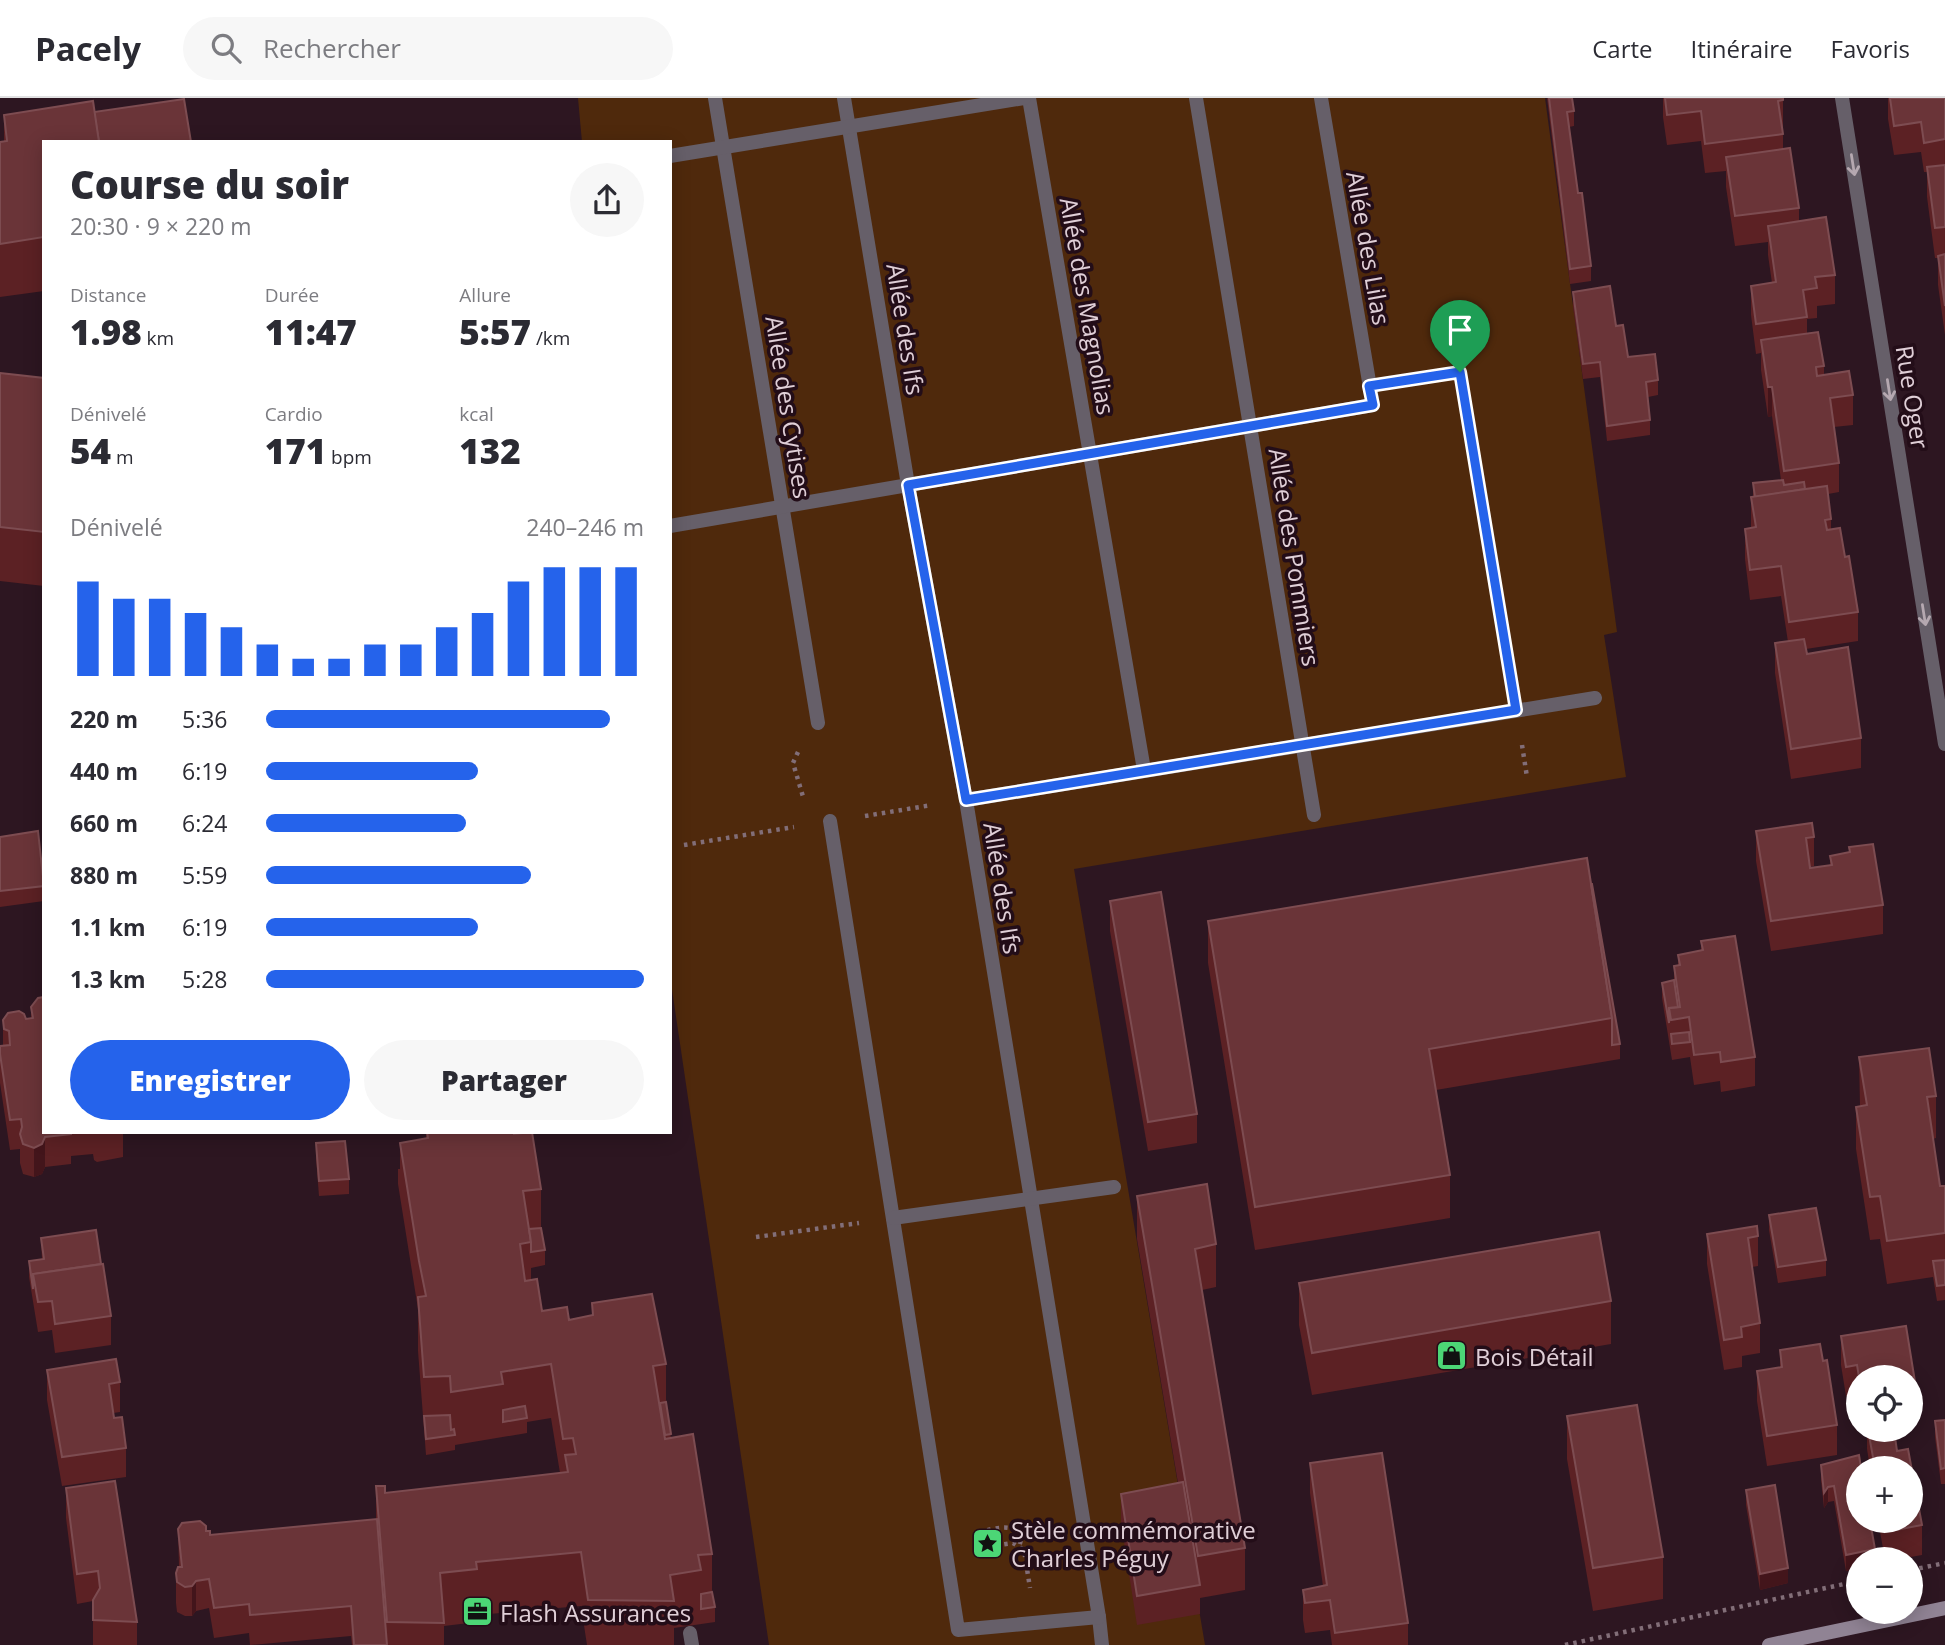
<!DOCTYPE html>
<html lang="fr">
<meta charset="utf-8">
<style>
body{margin:0;font-family:"Open Sans",sans-serif;background:#f7f7f7;color:#2b2b33;height:100vh;display:flex;flex-direction:column;font-size:26px;white-space:nowrap}
*{box-sizing:border-box;margin:0}
p{font-size:23px;color:#7c7c81}
.icon{flex:none;width:38px;height:38px;fill:none;stroke:currentColor;stroke-width:2;stroke-linecap:round;stroke-linejoin:round}
.map{position:relative;flex:1;overflow:hidden}
.side{position:absolute;left:42px;top:42px;width:630px;height:994px;display:flex;flex-direction:column;background:#fff;border-radius:0px;box-shadow:0 4px 18px #0003}
.side>*{flex:none}
.buttons{position:absolute;left:1846px;top:1267px;display:grid;gap:14px}
.buttons a{display:grid;place-items:center;width:77px;height:77px;border-radius:50%;background:#fff;box-shadow:0 4px 18px #0003;font-size:35px}
.pin{position:absolute;display:grid;place-items:center;width:60px;height:60px;color:#fff;margin:-72px -30px;border-radius:50% 50% 50% 0;rotate:-45deg;box-shadow:0 0 7px #0007}
.pin .icon{rotate:45deg}
.round{display:grid;place-items:center;flex:none;width:74px;height:74px;border-radius:37px;background:#f7f7f7}
.summary{display:flex;align-items:center;justify-content:space-between;height:119px;padding:0 28px}
h1{font-size:38px;font-weight:800;line-height:52px}
.stats{display:grid;grid-template-columns:repeat(3,1fr);gap:10px;height:119px;padding:7px 28px}
.stats div{display:grid;align-content:center}
.stats b{font-size:35px;font-weight:800}
.stats small{font-size:19px;font-weight:400}
.stats p{font-size:19px}
.chart{height:196px;padding:14px 28px}
.chart p{display:flex;justify-content:space-between}
.chart svg{width:100%;height:126px;margin-top:7px;stroke:#2563eb;stroke-width:6}
.primary-button{display:flex;gap:14px;margin-top:auto;padding:14px 28px}
.primary-button a{flex:1;height:80px;border-radius:42px;background:#2563eb;color:#fff;font-size:28px;font-weight:800;line-height:80px;text-align:center}
.primary-button a+a{background:#f7f7f7;color:#2b2b33}
ul{padding:0 28px;list-style:none;font-size:23px}
li{display:grid;grid-template-columns:112px 84px 1fr;align-items:center;height:52px}
li i{height:18px;border-radius:9px;background:#2563eb}
header{display:flex;align-items:center;gap:42px;box-sizing:border-box;height:98px;padding:0 35px;background:#fff;border-bottom:2px solid #e1e1e2}
header strong{font-size:33px}
nav{display:flex;gap:38px;margin-inline-start:auto;font-size:24px}
.search{width:490px;height:63px;background:#f7f7f7;display:flex;align-items:center;gap:18px;box-sizing:border-box;padding:0 24px;border-radius:38px;color:#7c7c81;font-size:26px}
.map>svg:first-child{display:block}
</style>
<header>
<strong>Pacely</strong>
<div class="search"><svg class="icon" aria-label="search" viewBox="0 0 24 24"><circle cx="10" cy="10" r="6"/><path d="M15 15l6 6"/></svg>Rechercher</div>
<nav><a>Carte</a><a>Itinéraire</a><a>Favoris</a></nav>
</header>
<div class="map">
<svg width="1945" height="1547" viewBox="0 0 1945 1547">
<rect width="100%" height="100%" fill="#2d1621"/>
<!-- green -->
<path fill="#4f290c" d="M578,0h967l72,534 -13,3 22,142 -552,92 131,776h-436l-99,-669v-834h-88z"/>
<g fill="none" stroke-linecap="round" stroke-linejoin="round">
<!-- path -->
<g stroke="#826e78" stroke-width="4.5" stroke-dasharray="3.5 5" stroke-linecap="butt">
<path d="M1405,282l55,-8 51,305"/>
<path d="M1522,647l5,32"/>
<path d="M798,654l-5,11 11,37"/>
<path d="M865,718l67,-11"/>
<path d="M684,747l110,-18"/>
<path d="M756,1139l103,-14"/>
<path d="M979,1434c15,-3 33,-10 43,4l-3,11"/>
<path d="M979,1450l34,-5 11,7 6,38"/>
<path d="M1911,1472l34,-7"/>
<path d="M1565,1547l293,-64"/>
</g>
<!-- lane -->
<g stroke="#665f69" stroke-width="14">
<path d="M715,0l103,625"/>
<path d="M844,0l64,387 58,315 133,817 3,28"/>
<path d="M1029,0l115,672"/>
<path d="M1196,0l118,717"/>
<path d="M670,58l354,-58"/>
<path d="M670,428l703,-121 -52,-307"/>
<path d="M966,702l629,-102"/>
<path d="M830,723l128,809 141,-13"/>
<path d="M893,1120l221,-31"/>
<path d="M690,1535l2,12"/>
</g>
<!-- street -->
<path stroke="#665f69" stroke-width="14" d="M1842,0l103,646"/>
<!-- secondary -->
<path stroke="#908394" stroke-width="14" d="M1769,1547l176,-37"/>
</g>
<!-- wall -->
<g fill="#5c2124">
<path d="M1547,0h25l2,13v15l-5,1 9,66 13,73v15l-21,3z"/>
<path d="M1663,0h120v51l16,59v13l36,54v29l-18,2v12l-10,1v15l17,32v9l29,20v30l-19,2 5,36v29l-11,2 3,25v11l14,27 13,55v29l-52,8 1,5 54,84v30l-70,11 -16,-106v-30l13,-1 -7,-46 -31,4 -5,-41v-30l6,-1v-31h2v-14l28,-3 -9,-64 -4,1 -7,-47v-17l-5,1 -5,-39v-29l21,-3 -4,-28v-13l-33,4 -9,-59v-16l-21,2 -4,-32 -34,4 -4,-28z"/>
<path d="M1888,0h57v237l-7,-50v-27h-3l-8,-61v-25h-3l-3,-20 -27,3 -6,-36z"/>
<path d="M4,17l40,27v149l-44,6v-155l4,-1z"/>
<path d="M1573,194l43,34 12,31 30,23v15l-10,2 2,23v15l-43,6 -7,-64 -17,2 -10,-72z"/>
<path d="M0,275l44,5v208l-44,-5z"/>
<path d="M1756,733l58,6v29l-4,1v1l20,-3v-9l53,49v29l-112,17 -15,-90z"/>
<path d="M0,739l44,47v17l-44,6z"/>
<path d="M1587,760l33,186v15l-184,31 14,85v43l-195,32 -47,-287v-42z"/>
<path d="M1110,803l87,213v29l-49,8 -38,-220z"/>
<path d="M1701,843l54,116v29l-34,6 -1,-11 -26,4 -4,-28 -18,3 -10,-62v-15l12,-2v-15l4,-1v-10l23,-5z"/>
<path d="M38,900l6,134h79v25l-26,5 -3,-2 -1,-6 -22,2v8l-26,3 -3,7 -8,3 -11,-3 -3,-11v-14l-10,1 -10,-67v-37h3v-26l23,-1 5,-1v-11z"/>
<path d="M1859,959l77,39v42l-3,1 7,47h5v114l-8,1 -4,-24 -46,7 -7,-45 -10,1 -14,-91v-42l4,-1z"/>
<path d="M426,1034h88l27,57v39l4,22v15l-14,3v12l11,31 27,9 23,-5v-12l74,61v39l5,35 41,116v38l3,15v15l-41,6v17h-87l-6,-39 -104,9v7l-33,4v19h-92l-1,-9 -101,9 -1,-12 -35,5 -5,-30 -13,3 -4,5h-7l-8,-4 -1,-9v-30l3,-6 -1,-38 28,2 4,4 166,-16v-33l9,7 175,-20 -9,-55 -24,4v11l-72,12v5l-29,5 -8,-104v-42l-20,-125v-15h2v-26l26,-5z"/>
<path d="M316,1045l33,36v15l-30,2 -3,-38z"/>
<path d="M1137,1098l79,48v43l-14,3 43,258v42l-45,8v16l-63,11 -16,-102v-29l57,-11 -41,-244z"/>
<path d="M1769,1117l57,45v16l-48,7 -9,-53z"/>
<path d="M1707,1136l51,2v30l-6,1 8,56v30l-18,3v11l-18,3 -17,-106z"/>
<path d="M41,1140l60,26 10,52v29l-56,8 -3,-23 -14,2 -9,-55v-16l13,-1z"/>
<path d="M1299,1185l312,18v43l-299,51 -13,-70z"/>
<path d="M1906,1228l10,62v30l-5,1v-42h-53v29l-1,-11 -11,1 -5,-31v-29z"/>
<path d="M1780,1252l43,11 14,64v30l-70,11 -10,-65v-30l23,-4z"/>
<path d="M47,1272l73,12v30l-7,1 1,5 12,30v29l-64,9 -15,-86z"/>
<path d="M1567,1318l96,141v42l-70,12 -26,-152z"/>
<path d="M1945,1322v64h-4l-6,-47v-16z"/>
<path d="M1867,1332h27l3,21 11,-2 14,76v30l-23,4h-14l-7,-38h33v-53h-41l-3,-19z"/>
<path d="M1859,1357l16,104h-17v9l-12,3 -12,-70 -6,1 -4,6 -3,-28v-15z"/>
<path d="M1310,1365l98,160v22h-76l-2,-15 -25,3 -2,-13v-30l20,-4 -13,-93z"/>
<path d="M66,1390l71,134v23h-44v-44l-16,3 -11,-86z"/>
<path d="M1746,1392l42,93 -28,7 -14,-85z"/>
</g>
<!-- shaded-wall -->
<g fill="#43151b">
<path d="M1768,289h4v29l-4,1z"/>
<path d="M45,1039v30l-3,7 -8,3v-29z"/>
<path d="M1828,1389v15l-4,6v-15z"/>
<path d="M1875,1451v10h-17v9l-12,3v-16z"/>
<path d="M1788,1470v15l-28,7v-16z"/>
<path d="M196,1483v30l-4,5v-30z"/>
</g>
<!-- building -->
<g fill="#6a3438" stroke="#7d4c51" stroke-width="2">
<path d="M1549,0h23l2,13 -7,1 11,81h4l9,73 -21,3z"/>
<path d="M1665,0h118v2l-5,1 5,33 -78,10 -4,-33 -34,4z"/>
<path d="M1890,0h55v41l-21,4 -3,-21 -27,4z"/>
<path d="M184,1l7,43h-92l-5,-30z"/>
<path d="M93,3l6,41h-55v95l-44,7v-102l7,-1 -3,-26z"/>
<path d="M1790,50l9,60 -64,8 -9,-59z"/>
<path d="M1945,67v62l-10,1 -8,-61z"/>
<path d="M1826,119l9,58 -20,2 2,11 -14,2 4,27 -51,7 -5,-38 25,-4 -8,-56z"/>
<path d="M1945,156v52l-7,-50z"/>
<path d="M1610,188l6,40 7,-1 5,32 27,-3 3,26 -12,2 4,38 -43,6 -7,-64 -17,2 -10,-72z"/>
<path d="M1818,234l6,34 -8,1 1,9 32,-5 4,24 -23,3 9,65 -55,8 -12,-84h-4l-7,-47z"/>
<path d="M0,275l44,5v154l-44,-5z"/>
<path d="M1783,382l1,5 20,-3 1,7 -50,8 -2,-14z"/>
<path d="M1827,388l4,33 -6,1 2,10 13,-2 5,29 4,-1 9,56 -69,10 -8,-56 -31,4 -5,-41 11,-2 -5,-30z"/>
<path d="M1804,541l3,15 41,-7 13,91 -70,11 -16,-106z"/>
<path d="M1812,725l2,14 -8,1 4,30 22,-3 -2,-9 20,-4 -1,-5 24,-3 10,61 -112,16 -15,-90z"/>
<path d="M38,733l6,55 -44,5v-54z"/>
<path d="M1587,760l25,160 -183,31 21,126 -195,32 -47,-286z"/>
<path d="M1591,786h1l28,160 -8,1v-27z"/>
<path d="M1161,794l36,222 -49,8 -38,-221z"/>
<path d="M1735,838l20,121 -34,5 -1,-10 -26,3 -5,-38 -18,3 -2,-12 11,-1 -6,-41 6,-1 -2,-10 25,-5 -2,-9z"/>
<path d="M1674,882l4,27 -9,1v15l-7,-40z"/>
<path d="M44,899v135h27v2l-26,3 -3,7 -8,4 -11,-4 -3,-10 2,-7 -1,-8 -11,1 -10,-66v-8l10,-1 -1,-14 -5,-2 -1,-9 5,-7 11,-2 5,3 2,5 7,-1 -2,-11 7,-9z"/>
<path d="M1689,934l1,10 -18,2 -1,-10z"/>
<path d="M1929,950l7,48 -9,1 13,89h5v47l-58,8 -7,-45 -10,1 -14,-90 11,-2 -8,-48z"/>
<path d="M427,1034h87v2l18,-2 9,57 -18,2 8,51 -11,2 5,37 12,-2 5,32 25,-4 2,13 24,-5 -1,-12 60,-9 14,70 -13,2 12,73 28,-5 19,120 -14,1 3,15 -31,5 4,26 -86,-1 -7,-48 -105,10 1,7 -37,4 4,50 -57,-1 -11,-136h9v7l183,-21 -3,-17 11,-1 -3,-16 -10,1 -12,-75 -50,8 2,12 -52,8 -1,-16 -26,1 -6,-80 8,-1 -7,-35 -19,-118 28,-5z"/>
<path d="M345,1043l4,38 -30,2 -3,-38z"/>
<path d="M1207,1086l9,60 -21,5 50,299 -47,8 -61,-360z"/>
<path d="M1816,1110l10,52 -48,7 -9,-52z"/>
<path d="M1757,1128l1,10 -10,2 12,85 -19,4 1,10 -18,3 -17,-106z"/>
<path d="M541,1130l4,22 -14,2v-10l-2,-13z"/>
<path d="M96,1132l5,34 -68,10v15l-4,-28 15,-2 -3,-21z"/>
<path d="M1599,1134l12,69 -299,52 -13,-70z"/>
<path d="M1945,1162v25l-8,1 -4,-25z"/>
<path d="M103,1166l8,52 -56,8 -3,-23 -14,1 -5,-28z"/>
<path d="M1906,1228l10,62 -5,1v-12h-52l-2,-12 -11,2 -5,-31z"/>
<path d="M1820,1246l3,17 4,-1 10,65 -70,11 -10,-65 25,-4 -2,-17z"/>
<path d="M116,1261l4,23 -11,2 5,34 8,-1 4,31 -64,9 -15,-87z"/>
<path d="M666,1304l5,32 -6,1 -5,-32z"/>
<path d="M1637,1307l26,152 -70,11 -26,-152z"/>
<path d="M525,1308l2,12 -24,4v-12z"/>
<path d="M450,1317l1,15 3,-1 1,6 -29,4 -2,-23z"/>
<path d="M1945,1322v48l-4,1 -6,-48z"/>
<path d="M1868,1332h26l3,21 11,-2 14,76 -37,7 -2,-11h28v-53h-36z"/>
<path d="M1382,1355l26,170 -73,10 -5,-33 -25,3 -2,-13 24,-5 -17,-122z"/>
<path d="M1859,1357l2,13h-3v53h12l5,28 -29,6 -12,-69 -6,1 -4,6 -3,-28z"/>
<path d="M115,1383l22,141 -44,-2v-20l7,-12 -2,-17 -21,3 -11,-86z"/>
<path d="M1183,1384l17,103 -63,11 -16,-102z"/>
<path d="M1775,1387l13,83 -28,6 -14,-84z"/>
<path d="M377,1421l10,126h-33l-3,-39 -101,9 -1,-11 -35,4 -5,-29 -13,2 -4,5 -7,1 -8,-5 -1,-9 2,-6h4l-4,-38 4,-6 18,-2 6,5v5h4v4z"/>
<path d="M712,1494l3,15 -14,2v-15z"/>
</g>
<!-- one-way arrows -->
<defs><path id="oneway-shaft" d="M-6 0H5M1.5-3L5.5 0L1.5 3" fill="none" stroke-width="1.6" stroke-linecap="round" stroke-linejoin="round" transform="scale(1.75)"/></defs>
<g stroke="#b5a8b0">
<use href="#oneway-shaft" transform="translate(1853 67) rotate(81)"/>
<use href="#oneway-shaft" transform="translate(1889 292) rotate(81)"/>
<use href="#oneway-shaft" transform="translate(1924 517) rotate(81)"/>
</g>
<g fill="none" stroke-linecap="round" stroke-linejoin="round">
<defs>
<path id="route" d="M1460,274l56,338 -550,90 -58,-315 465,-80 -4,-19z"/>
</defs>
<!-- route casing -->
<use href="#route" stroke="#fff" stroke-width="14"/>
<!-- route -->
<use href="#route" stroke="#2563eb" stroke-width="9"/>
</g>
<!-- icons -->
<defs>
<symbol id="shop-square" viewBox="-11 -11 22 22"><rect x="-9" y="-9" width="18" height="18" rx="4" fill="#4cd676" stroke="#230d18"/><path d="M-5-2.5h2.3a2.7 3.5 0 0 1 5.4 0H5L5.5 6h-11ZM-1.5-2.5h3a1.5 2.3 0 0 0-3 0Z" fill="#111"/></symbol>
<symbol id="sight-square" viewBox="-11 -11 22 22"><rect x="-9" y="-9" width="18" height="18" rx="4" fill="#4cd676" stroke="#230d18"/><path d="M0-6L1.8-2.2L6-1.7L2.9 1.2L3.7 5.4L0 3.3L-3.7 5.4L-2.9 1.2L-6-1.7L-1.8-2.2Z" fill="#111"/></symbol>
<symbol id="office-square" viewBox="-11 -11 22 22"><rect x="-9" y="-9" width="18" height="18" rx="4" fill="#4cd676" stroke="#230d18"/><path d="M-6-3h4V-5.5h4V-3h4V5H-6ZM-1-4.5V-3h2v-1.5ZM-6 0V1H6V0Z" fill="#111"/></symbol>
</defs>
<g fill-rule="evenodd">
<use href="#shop-square" x="1434" y="1240" width="35" height="35"/>
<use href="#sight-square" x="970" y="1428" width="35" height="35"/>
<use href="#office-square" x="460" y="1496" width="35" height="35"/>
</g>
<g text-anchor="middle" dominant-baseline="central" stroke-width="7" stroke-linejoin="round" paint-order="stroke">
<!-- street labels -->
<g font-size="24" fill="#e0cfd7" stroke="#230d18">
<text transform="translate(1369 150) rotate(80)">Allée des Lilas</text>
<text transform="translate(1088 208) rotate(80)">Allée des Magnolias</text>
<text transform="translate(906 231) rotate(81)">Allée des Ifs</text>
<text transform="translate(1913 299) rotate(81)">Rue Oger</text>
<text transform="translate(789 309) rotate(81)">Allée des Cytises</text>
<text transform="translate(1295 459) rotate(81)">Allée des Pommiers</text>
<text transform="translate(1003 790) rotate(81)">Allée des Ifs</text>
</g>
<!-- poi labels -->
<g font-size="24" fill="#e0cfd7" stroke="#230d18" text-anchor="start">
<text x="1475" y="1258">Bois Détail</text>
<text x="1011" y="1431">Stèle commémorative<tspan x="1011" dy="28">Charles Péguy</tspan></text>
<text x="500" y="1514">Flash Assurances</text>
</g>
</g>
</svg>
<div class="buttons">
<a><svg class="icon" aria-label="locate" viewBox="0 0 24 24"><circle cx="12" cy="12" r="6"/><path d="M12 2v4M12 18v4M2 12h4M18 12h4"/></svg></a>
<a>+</a>
<a>−</a>
</div>
<div class="pin" style="left:1460px;top:274px;background:#1e9e55"><svg class="icon" aria-label="arrive" viewBox="0 0 24 24"><path d="M6 21V4h12l-3 4 3 4H6"/></svg></div>
<section class="side">
<div class="summary"><div><h1>Course du soir</h1><p>20:30 · 9 × 220 m</p></div><a class="round"><svg class="icon" aria-label="share" viewBox="0 0 24 24"><path d="M12 15V3M7 8l5-5 5 5M5 13v7h14v-7"/></svg></a></div>
<div class="stats">
<div><p>Distance</p><b>1.98<small> km</small></b></div>
<div><p>Durée</p><b>11:47</b></div>
<div><p>Allure</p><b>5:57<small> /km</small></b></div>
</div>
<div class="stats">
<div><p>Dénivelé</p><b>54<small> m</small></b></div>
<div><p>Cardio</p><b>171<small> bpm</small></b></div>
<div><p>kcal</p><b>132</b></div>
</div>
<div class="chart"><p><span>Dénivelé</span>240–246 m</p>
<svg viewBox="0 0 160 44" preserveAspectRatio="none"><path d="M5 44V11M15 44V17M25 44V17M35 44V22M45 44V27M55 44V33M65 44V38M75 44V38M85 44V33M95 44V33M105 44V27M115 44V22M125 44V11M135 44V6M145 44V6M155 44V6"/></svg>
</div>
<ul>
<li><b>220 m</b>5:36<i style="width:91%"></i></li>
<li><b>440 m</b>6:19<i style="width:56%"></i></li>
<li><b>660 m</b>6:24<i style="width:53%"></i></li>
<li><b>880 m</b>5:59<i style="width:70%"></i></li>
<li><b>1.1 km</b>6:19<i style="width:56%"></i></li>
<li><b>1.3 km</b>5:28<i style="width:100%"></i></li>
</ul>
<div class="primary-button"><a>Enregistrer</a><a>Partager</a></div>
</section>
</div>
